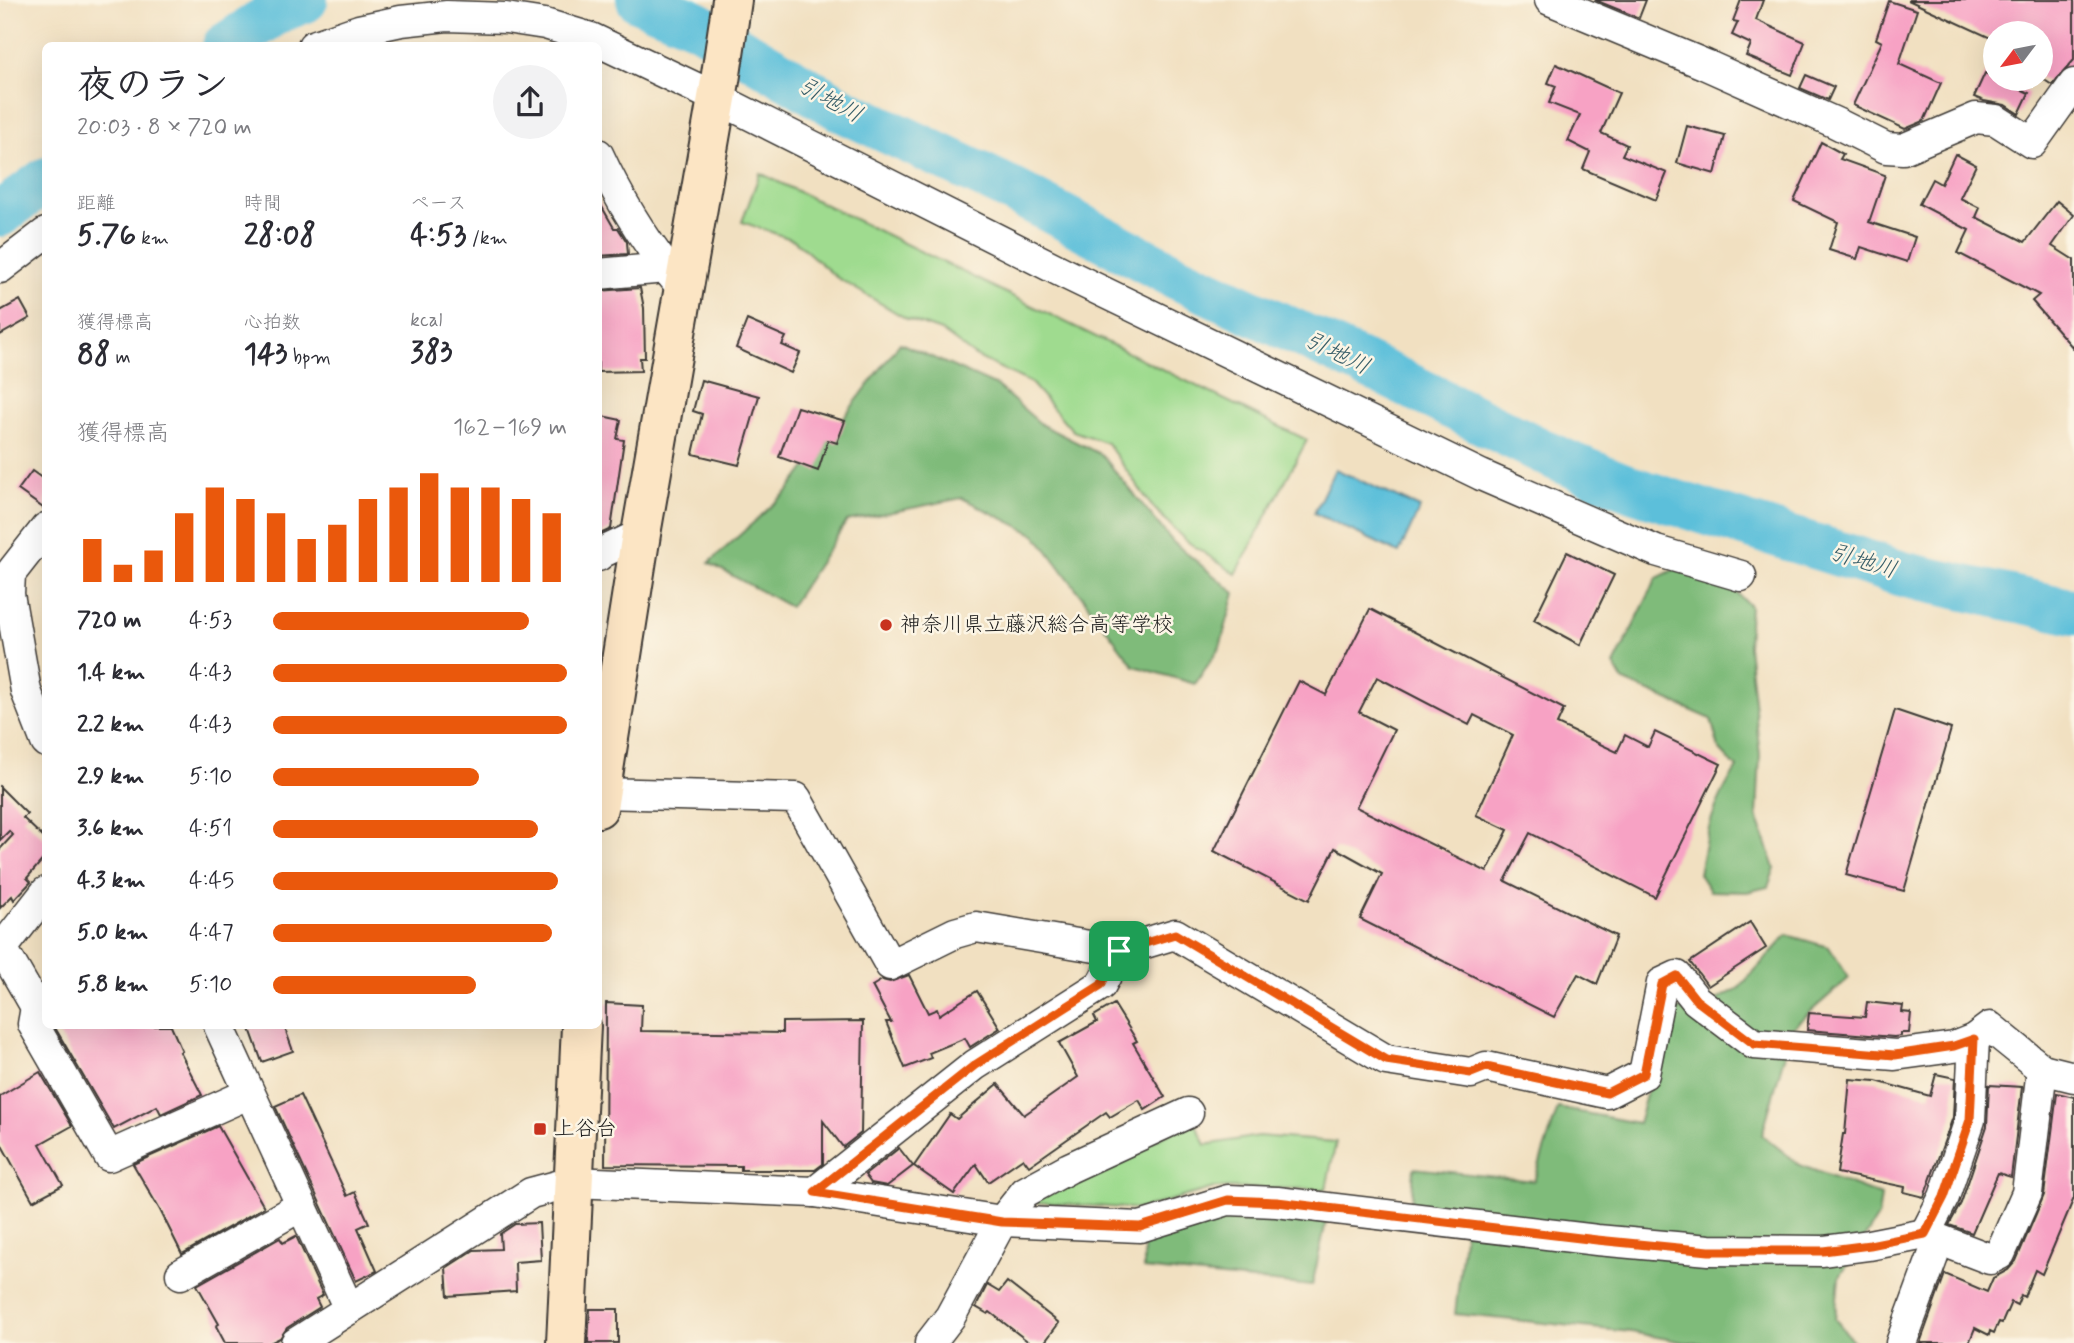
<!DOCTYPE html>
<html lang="ja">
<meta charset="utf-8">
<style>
body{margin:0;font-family:Mynerve,"Klee One",sans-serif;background:#f2f2f3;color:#2b2b33;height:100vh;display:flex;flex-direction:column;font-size:26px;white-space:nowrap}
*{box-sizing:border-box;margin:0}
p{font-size:23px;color:#7c7c81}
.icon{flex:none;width:38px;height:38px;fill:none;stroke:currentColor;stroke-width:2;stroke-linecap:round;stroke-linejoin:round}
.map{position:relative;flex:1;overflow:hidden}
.panel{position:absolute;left:42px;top:42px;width:560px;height:987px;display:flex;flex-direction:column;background:#fff;border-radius:10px;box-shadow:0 7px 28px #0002}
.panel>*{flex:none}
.needle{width:46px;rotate:238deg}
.buttons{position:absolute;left:1983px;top:21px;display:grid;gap:14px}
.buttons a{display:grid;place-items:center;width:70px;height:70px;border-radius:50%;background:#fff;box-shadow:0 7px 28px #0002;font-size:35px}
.pin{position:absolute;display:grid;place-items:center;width:60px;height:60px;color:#fff;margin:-30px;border-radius:14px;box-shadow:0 4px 10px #0006}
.round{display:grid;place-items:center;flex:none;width:74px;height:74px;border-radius:37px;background:#f2f2f3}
.headline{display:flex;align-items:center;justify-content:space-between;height:119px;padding:0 35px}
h1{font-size:38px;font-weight:700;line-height:52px}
.stats{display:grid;grid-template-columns:repeat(3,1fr);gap:10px;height:119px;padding:7px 35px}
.stats div{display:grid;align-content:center}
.stats b{font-size:30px;font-weight:700}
.stats small{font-size:19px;font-weight:400}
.stats p{font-size:19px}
.chart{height:196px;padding:14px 35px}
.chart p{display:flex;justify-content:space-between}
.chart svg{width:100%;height:126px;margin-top:7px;stroke:#ea580c;stroke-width:6}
ul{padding:0 35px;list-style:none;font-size:23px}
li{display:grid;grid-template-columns:112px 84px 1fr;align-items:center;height:52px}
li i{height:18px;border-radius:9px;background:#ea580c}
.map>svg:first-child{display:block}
</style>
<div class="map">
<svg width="2074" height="1343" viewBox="0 0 2074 1343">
<rect width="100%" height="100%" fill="#fcf5e5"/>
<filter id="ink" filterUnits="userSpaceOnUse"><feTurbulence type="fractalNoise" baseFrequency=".0143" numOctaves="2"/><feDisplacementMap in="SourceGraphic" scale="14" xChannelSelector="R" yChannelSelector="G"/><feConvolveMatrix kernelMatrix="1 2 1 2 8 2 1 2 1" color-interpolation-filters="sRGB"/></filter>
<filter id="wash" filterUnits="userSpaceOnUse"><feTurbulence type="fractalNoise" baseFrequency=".00686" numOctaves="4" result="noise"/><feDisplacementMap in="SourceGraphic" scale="28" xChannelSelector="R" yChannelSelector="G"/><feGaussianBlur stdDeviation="1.57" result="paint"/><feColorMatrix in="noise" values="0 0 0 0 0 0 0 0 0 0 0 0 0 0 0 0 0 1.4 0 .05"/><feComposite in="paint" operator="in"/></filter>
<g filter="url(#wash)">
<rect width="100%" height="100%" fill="#f1e0c1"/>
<!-- green -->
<g fill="#9fdb8f" stroke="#5e7c56" stroke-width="2">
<path d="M760,173l547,267 -71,134 -51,-34 -33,-34 -45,-63 -34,-12 -42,-48 -56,-27 -34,-25 -34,-12 -71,-42 -42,-37 -52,-18z"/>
<path d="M1194,1120l12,25 52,-9 78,6 -10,47 -112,-1 -74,21 -109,-7z"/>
</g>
<!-- forest -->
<g fill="#7fbb7a" stroke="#4e6c4b" stroke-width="2">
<path d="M900,343l97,43 45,39 60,30 71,87 62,51 -15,54 -25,37 -61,-18 -98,-131 -74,-37 -115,23 -57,86 -81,-44 79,-72z"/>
<path d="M1675,569l55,17 20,20 -2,40 12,109 -3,61 18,52 -7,19 -21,5 -37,-1 -11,-17c7,-41 14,-71 38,-106l-18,-19 -8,-30 -89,-39 -8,-15 43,-87z"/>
<path d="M1787,935l42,12 20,31 -57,50 -30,107 38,30 81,31 -3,21 -39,61 -4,41 20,24h-167l-57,-11 -176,-18 10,-86 -55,-9 4,-51 120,13 24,-73 80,15 33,-116 22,6 46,-25z"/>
<path d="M1229,1211l97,11 -14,64 -168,-17v-32z"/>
</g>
<!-- water -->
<path fill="#5cbfda" stroke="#3c6e7b" stroke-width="2" d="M1335,469l85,39 -21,45 -85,-40z"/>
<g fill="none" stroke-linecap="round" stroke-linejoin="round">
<!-- river -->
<g stroke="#5cbfda" stroke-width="46">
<path d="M639,0l58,24 144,85 161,76 177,93 213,99 166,82 74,30 274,86 168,37"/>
<path d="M225,46l53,-35 27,-11"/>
<path d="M0,214l46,-34"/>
</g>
</g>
<g id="blocks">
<!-- building -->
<g fill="#f7a2c4" fill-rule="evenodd">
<path d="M1595,0h51l-7,18z"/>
<path d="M1741,0h22l-7,20 49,22 -13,33 -46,-19 5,-12 -19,-9 6,-13 -5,-1z"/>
<path d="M1908,0h166v60l-22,25 -12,-8v-44h-45v7z"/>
<path d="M1889,1l28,9 -18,54 42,19 -17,38 -19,8 -52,-24 29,-63 -6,-3z"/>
<path d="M1556,64l63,29 -18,40 26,12 -5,10 45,18 -11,27 -73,-31 7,-17 -22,-11 12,-26 -31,-12 7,-17 -8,-3z"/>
<path d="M1985,73l44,20 -10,21 -14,-9 -21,-4 -10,-4z"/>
<path d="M1806,75l28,12 -6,13 -28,-12z"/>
<path d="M1687,126l38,10 -10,38 -38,-11z"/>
<path d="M1821,142l22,12 -3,5 45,16 -16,47 46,15 -8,25 -46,-15 -4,12 -28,-9 9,-28 -44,-21z"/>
<path d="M1955,154l21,11 -16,33 20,10 -4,9 49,25 32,-41 17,14 -22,31 22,14v89l-42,-48 7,-6 -81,-42 11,-23 -50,-26 13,-25 9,5z"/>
<path d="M598,200l16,28h4l9,14 1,12 -30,2z"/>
<path d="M640,288l4,20 1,50h-5l1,13 -43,1v-81z"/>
<path d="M20,300l10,18 -30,17v-24z"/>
<path d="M747,320l39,17 -4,8 18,8 -9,20 -55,-25z"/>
<path d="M701,380l58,16 -20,69 -46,-11 9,-40 -9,-3z"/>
<path d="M797,407l48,14 -8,22 -9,-3 -10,31 -39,-14z"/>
<path d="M602,416l19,4 -4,19 7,1 -13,89 -13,6v-101z"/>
<path d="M32,471l14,10v29l-28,-20z"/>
<path d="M1567,552l47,23 -34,70 -46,-25z"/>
<path d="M1370,609l194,100 -7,15 60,28 8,-17 23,12 7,-15 66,32 -66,133 -125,-64 -25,48 111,55 -19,48 -19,-10 -24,43 -194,-98 22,-45 -47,-26 -26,52 -95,-49 85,-170 27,14zM1377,677l92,48 5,-10 39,20 -37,80 32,15 -21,42 -131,-65 38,-77 -35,-18z"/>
<path d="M1895,710l56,19 -47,162 -58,-16z"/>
<path d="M0,787l27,27 -4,4 23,22v16l-19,22 4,4 -17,18 -2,-4 -12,12v-59l13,-14 -4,-4 -9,9z"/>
<path d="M1750,922l16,26 -58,38 -18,-24z"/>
<path d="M909,975l19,38 9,-4 2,6 38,-24 23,37 -30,19 -5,-9 -36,15 2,5 -26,10 -19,-46h5l-19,-36 10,-6 8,2z"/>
<path d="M1867,1002l36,4 -1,6 9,1 -2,20h-8v3l-7,1 -87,-7 2,-17 56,4z"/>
<path d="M606,1003l36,2 -1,26 141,2v-11l81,-1 -2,112 -18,14 -20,-26v43l-8,6h-74v-4l-136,-1z"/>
<path d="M1114,1004l23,37 -4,2 32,54 -20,13 -6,-10 -29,17 -4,-5 -77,54 -6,-8 -35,24 -12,-18 -22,30 -40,-28 36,-52 7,5 41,-35 26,31 54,-38 -19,-34 38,-21 -3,-6z"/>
<path d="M54,1026h117l11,25 -2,1 22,43 -41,19 -4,-8 -43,23z"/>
<path d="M249,1026h35l9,25 -31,11z"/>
<path d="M40,1072l32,54 -32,18 23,41 -30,16 -33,-59v-46z"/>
<path d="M1936,1074l19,4 -2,39 -29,80 -20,-5 1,-5 -68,-14 6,-39h2l5,-55 26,2 54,15z"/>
<path d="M1989,1085l33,2 -11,90 -13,-4 -26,60 -23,-8 12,-22 26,-77z"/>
<path d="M2057,1093l17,4v101l-32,76 -7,-4 -11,27 -3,-2 -4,10 -6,-3 -9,21 -3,-1 -5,11 -4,-2 -1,4 -14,-7 -6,15h-49l25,-69 42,18 6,-14 15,-8 8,-9 28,-66z"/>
<path d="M300,1095l47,101 8,-4 14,31 -11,5 19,43 -21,10 -81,-175z"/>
<path d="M218,1126l46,81 -82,47 -22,-44 -27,-46z"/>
<path d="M899,1148l14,18 -26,20 -16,-3 -6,-8z"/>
<path d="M539,1223l2,37 -26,2 1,29 -68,5 -2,-28 28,-18 27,-1 -1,-15 15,-10z"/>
<path d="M296,1236l27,59 -7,4 4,8 -33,21 -7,10 -10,5h-45l-9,-17 3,-2 -22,-39 83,-47 3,5z"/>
<path d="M1007,1282l52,41 -15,20h-14l-40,-31 -2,2 -12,-7 11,-22 12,7z"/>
<path d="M590,1309h28v34h-30z"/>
</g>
</g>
</g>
<g filter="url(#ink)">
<use href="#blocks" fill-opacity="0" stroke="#3c3935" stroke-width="2"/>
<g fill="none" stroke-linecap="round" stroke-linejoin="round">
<defs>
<g id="street">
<path d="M1550,0l156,65 130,58 50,25 17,1 73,-31 20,2 36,23 42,-59"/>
<path d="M313,46l46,-16 42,-9 46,-5 59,2 39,6 46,14 126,60 347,175 417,202 175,76 85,25"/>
<path d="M598,154c22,48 52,95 85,135"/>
<path d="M0,268l46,-35"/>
<path d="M598,274l68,-6"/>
<path d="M46,528l-36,46 -1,20 17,97 20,51"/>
<path d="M598,556l5,-4 38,-18"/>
<path d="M600,793l196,5 94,167 65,-32 21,-6 143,24 56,-17 211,126 85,13 15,-6 121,26 37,-19 18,-91 15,-7 19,24 58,44 141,11 59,-8 20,-8 16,-12 52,42 32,8"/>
<path d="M2,948l34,59 10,-4"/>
<path d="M0,951l46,-59"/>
<path d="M36,1007l-3,17 76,132 139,-62"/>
<path d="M219,1026l130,283"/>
<path d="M815,1192l160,-127 126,-80 18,-34"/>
<path d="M1925,1234l19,-37 26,-77 4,-81"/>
<path d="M181,1274l120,-68"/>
<path d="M296,1343l235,-150 41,-11 243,10 187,29 138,6 88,-27 49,2 320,38 112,10 114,1 46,-6 56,-11 65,25 10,-5 27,-61 15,-124"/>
<path d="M930,1343l20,-26 52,-96 23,-29 44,-24 119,-55"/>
<path d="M1901,1343l38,-103"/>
</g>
<g id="secondary">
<path d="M598,808l43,-274 79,-453 12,-81"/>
<path d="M566,1343l15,-317"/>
</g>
</defs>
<!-- street casing -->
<use href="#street" stroke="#3c3935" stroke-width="33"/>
<!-- secondary casing -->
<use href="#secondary" stroke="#3c3935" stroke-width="42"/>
<!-- street -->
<use href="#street" stroke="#fff" stroke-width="30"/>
<!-- secondary -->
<use href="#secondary" stroke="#fce5c4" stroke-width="38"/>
</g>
</g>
<g fill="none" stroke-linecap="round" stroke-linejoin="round" filter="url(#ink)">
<defs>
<path id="route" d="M1175,934l211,126 85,13 15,-6 121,26 37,-19 18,-90 15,-8 19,24 58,44 141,11 59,-9 20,-7 -4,81 -26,77 -19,37 -55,11 -47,6h-114l-112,-11 -320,-38 -49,-2 -88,27 -138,-5 -187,-30 160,-127 126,-80 18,-34z"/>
</defs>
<!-- route casing -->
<use href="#route" stroke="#fff" stroke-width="14"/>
<!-- route -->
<use href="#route" stroke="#ea580c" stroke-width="9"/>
</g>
<!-- markers -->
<g fill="#c8321e" stroke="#fcf5e5" stroke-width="2.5">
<circle cx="886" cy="625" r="7"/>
<rect x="533" y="1122" width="14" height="14" rx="3.5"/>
</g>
<g text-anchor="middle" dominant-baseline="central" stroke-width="5" stroke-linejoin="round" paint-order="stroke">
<!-- poi labels -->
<g font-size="21" fill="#1c1c1c" stroke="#fcf5e5" text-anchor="start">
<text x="900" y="625">神奈川県立藤沢総合高等学校</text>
<text x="554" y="1129">上谷台</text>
</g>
<!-- water labels -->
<g font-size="23" font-style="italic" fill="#365d68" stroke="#fcf5e5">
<text transform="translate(830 101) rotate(29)">引地川</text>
<text transform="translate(1337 354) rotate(26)">引地川</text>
<text transform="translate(1863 562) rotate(17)">引地川</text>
</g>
</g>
</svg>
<div class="buttons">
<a><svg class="needle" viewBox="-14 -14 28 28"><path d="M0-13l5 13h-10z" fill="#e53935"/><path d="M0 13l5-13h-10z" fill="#7c7c81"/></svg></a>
</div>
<div class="pin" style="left:1119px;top:951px;background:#1e9e55"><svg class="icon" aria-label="arrive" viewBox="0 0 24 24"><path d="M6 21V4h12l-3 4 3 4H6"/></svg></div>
<section class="panel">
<div class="headline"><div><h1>夜のラン</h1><p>20:03 · 8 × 720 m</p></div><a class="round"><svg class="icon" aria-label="share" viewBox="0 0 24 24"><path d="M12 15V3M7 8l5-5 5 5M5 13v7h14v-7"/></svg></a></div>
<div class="stats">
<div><p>距離</p><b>5.76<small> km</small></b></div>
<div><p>時間</p><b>28:08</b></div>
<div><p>ペース</p><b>4:53<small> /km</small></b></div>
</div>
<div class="stats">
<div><p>獲得標高</p><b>88<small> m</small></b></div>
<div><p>心拍数</p><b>143<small> bpm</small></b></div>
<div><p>kcal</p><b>383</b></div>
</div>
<div class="chart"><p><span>獲得標高</span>162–169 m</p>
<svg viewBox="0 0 160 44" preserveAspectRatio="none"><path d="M5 44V29M15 44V38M25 44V33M35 44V20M45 44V11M55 44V15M65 44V20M75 44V29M85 44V24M95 44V15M105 44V11M115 44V6M125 44V11M135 44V11M145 44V15M155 44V20"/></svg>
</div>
<ul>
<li><b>720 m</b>4:53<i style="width:87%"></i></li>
<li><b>1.4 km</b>4:43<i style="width:100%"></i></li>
<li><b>2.2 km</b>4:43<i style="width:100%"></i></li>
<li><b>2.9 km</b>5:10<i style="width:70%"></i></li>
<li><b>3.6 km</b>4:51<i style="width:90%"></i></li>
<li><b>4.3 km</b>4:45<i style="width:97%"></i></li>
<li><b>5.0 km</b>4:47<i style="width:95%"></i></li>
<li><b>5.8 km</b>5:10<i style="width:69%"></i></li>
</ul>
</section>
</div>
